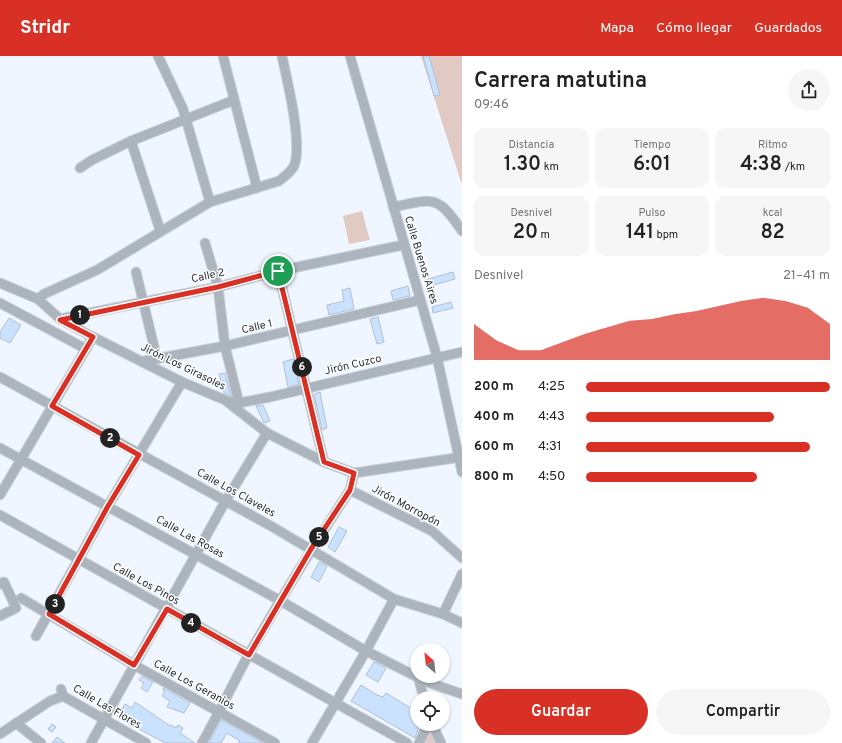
<!DOCTYPE html>
<html lang="es">
<meta charset="utf-8">
<style>
body{margin:0;font-family:Overpass,sans-serif;background:#f6f6f6;color:#222;height:100vh;display:flex;flex-direction:column;font-size:15px;white-space:nowrap}
*{box-sizing:border-box;margin:0}
p{font-size:13px;color:#767676}
.icon{flex:none;width:22px;height:22px;fill:none;stroke:currentColor;stroke-width:2;stroke-linecap:round;stroke-linejoin:round}
.map{position:relative;flex:1;overflow:hidden}
.sheet{display:flex;flex-direction:column;background:#fff;width:380px}
.sheet>*{flex:none}
.needle{width:26px;rotate:332deg}
.tools{position:absolute;left:410px;top:587px;display:grid;gap:8px}
.tools a{display:grid;place-items:center;width:40px;height:40px;border-radius:50%;background:#fff;box-shadow:0 1px 3px #0004;font-size:20px}
.pin{position:absolute;display:grid;place-items:center;width:34px;height:34px;color:#fff;margin:-17px;border:2px solid #fff;border-radius:50%;box-shadow:0 1px 4px #0007}
.km{position:absolute;width:20px;height:20px;margin:-10px;border-radius:50%;background:#222;color:#fff;font-size:11px;line-height:20px;text-align:center}
.round{display:grid;place-items:center;flex:none;width:42px;height:42px;border-radius:21px;background:#f6f6f6}
.head{display:flex;align-items:center;justify-content:space-between;height:68px;padding:0 12px}
h1{font-size:22px;font-weight:600;line-height:30px}
.figures{display:grid;grid-template-columns:repeat(3,1fr);gap:6px;height:68px;padding:4px 12px}
.figures div{display:grid;align-content:center;border-radius:10px;background:#f6f6f6;text-align:center}
.figures b{font-size:20px;font-weight:600}
.figures small{font-size:11px;font-weight:400}
.figures p{font-size:11px}
.chart{height:112px;padding:8px 12px}
.chart p{display:flex;justify-content:space-between}
.chart svg{width:100%;height:72px;margin-top:4px;fill:#d93025;opacity:.7}
.button{display:flex;gap:8px;margin-top:auto;padding:8px 12px}
.button a{flex:1;height:46px;border-radius:24px;background:#d93025;color:#fff;font-size:16px;font-weight:600;line-height:46px;text-align:center}
.button a+a{background:#f6f6f6;color:#222}
ul{padding:0 12px;list-style:none;font-size:13px}
li{display:grid;grid-template-columns:64px 48px 1fr;align-items:center;height:30px}
li i{height:10px;border-radius:5px;background:#d93025}
header{display:flex;align-items:center;gap:24px;box-sizing:border-box;height:56px;padding:0 20px;background:#d93025;color:#fff}
header strong{font-size:19px}
nav{display:flex;gap:22px;margin-inline-start:auto;font-size:14px}
main{display:flex;flex:1;min-height:0}
.map>svg:first-child{display:block}
</style>
<header>
<strong>Stridr</strong>
<nav><a>Mapa</a><a>Cómo llegar</a><a>Guardados</a></nav>
</header>
<main>
<div class="map">
<svg width="462" height="687" viewBox="0 0 462 687">
<rect width="100%" height="100%" fill="#eff6ff"/>
<!-- green -->
<g fill="#e2cac4">
<path d="M421,0h41v126h-1z"/>
<path d="M362,155l8,29 -21,4 -6,-28z"/>
<path d="M430,674l6,13h-13z"/>
</g>
<!-- building -->
<g fill="#cbe2fe" stroke="#afc0d5">
<path d="M423,0h6l11,39 -6,1z"/>
<path d="M453,216l2,7 -28,8 -2,-7z"/>
<path d="M408,230l2,10 -17,4 -2,-9z"/>
<path d="M350,232l4,21 -25,6 -2,-10 17,-4 -2,-11z"/>
<path d="M451,246l2,6 -20,5 -1,-6z"/>
<path d="M378,261l6,25 -7,2 -7,-25z"/>
<path d="M9,262l12,7 -11,18 -10,-5v-6z"/>
<path d="M293,303l6,25 -11,3 -5,-25z"/>
<path d="M225,317l6,23 -7,-3 -5,-19z"/>
<path d="M320,336l7,36 -5,2 -8,-36z"/>
<path d="M263,349l7,16 -6,2 -8,-17z"/>
<path d="M339,471l8,4 -12,21 -7,-5z"/>
<path d="M319,506l8,4 -8,16 -8,-5z"/>
<path d="M374,606l12,6 -8,14 -12,-7z"/>
<path d="M142,620l11,6 -6,10 -6,-4 3,-5 -5,-3z"/>
<path d="M361,629l16,10 6,2 3,-4 26,16 1,-3 4,2 -3,9 3,1v6h3l-5,14 -64,-37z"/>
<path d="M163,632l27,15 -6,10 -17,-6 3,-6 -8,-5 2,-3z"/>
<path d="M135,646l35,24 1,-1 5,3 2,-3 5,3 -3,5 15,10h-30l-48,-26 8,-13 7,4z"/>
<path d="M221,664l42,23h-25l2,-2 -13,-8 -6,10h-12z"/>
<path d="M52,668l4,3 -4,5 -4,-3z"/>
<path d="M57,681l8,6h-13z"/>
</g>
<g fill="none" stroke-linecap="round" stroke-linejoin="round">
<defs>
<g id="minor">
<path d="M158,0l25,53 27,93"/>
<path d="M223,0l34,132"/>
<path d="M350,0l87,301 25,115"/>
<path d="M131,85l29,89"/>
<path d="M80,112l12,-8 39,-19 103,-41"/>
<path d="M393,151c41,-8 44,-13 69,24"/>
<path d="M205,187l13,44 7,59 14,57"/>
<path d="M278,215l46,191"/>
<path d="M136,216l21,87"/>
<path d="M0,227l38,16 22,20 33,18 89,45 43,18 42,33 57,29 30,11 108,-16"/>
<path d="M38,243l6,-5 53,-24 113,-68 69,-21c5,-4 12,-9 15,-15 9,-22 -7,-86 -12,-110"/>
<path d="M0,247l86,46"/>
<path d="M60,263l158,-32 60,-16 125,-26"/>
<path d="M144,305l81,-15 195,-46"/>
<path d="M0,321l271,149 123,73 49,15 19,9"/>
<path d="M227,345l12,2 31,-6 192,-45"/>
<path d="M0,392l281,153 85,50 61,31 35,12"/>
<path d="M354,417l-4,17 82,41 30,27"/>
<path d="M0,439l93,-158"/>
<path d="M0,459l407,228"/>
<path d="M0,528l4,-2 12,26 -16,8"/>
<path d="M21,542l113,67 141,78"/>
<path d="M443,558l19,-40"/>
<path d="M36,580l72,-130 74,-124"/>
<path d="M418,621l6,21"/>
<path d="M61,633l2,7 83,47"/>
<path d="M16,667l25,20"/>
<path d="M432,668l9,19"/>
<path d="M0,678l50,-33 13,-5"/>
<path d="M91,687l134,-241 42,-69"/>
<path d="M202,687c17,-29 31,-60 47,-89 32,-56 66,-111 101,-164"/>
<path d="M312,687l54,-92 28,-52"/>
<path d="M419,687l9,-19"/>
</g>
</defs>
<!-- minor casing -->
<use href="#minor" stroke="#cbd2db" stroke-width="11"/>
<!-- minor -->
<use href="#minor" stroke="#acb4bd" stroke-width="9"/>
</g>
<g fill="none" stroke-linecap="round" stroke-linejoin="round">
<defs>
<path id="route" d="M278,215l46,191 30,11 -4,17 -39,59 -62,106 -82,-46 -33,56 -85,-51 59,-108 31,-51 -87,-49 41,-69 -33,-17 158,-33z"/>
</defs>
<!-- route casing -->
<use href="#route" stroke="#fff" stroke-width="8"/>
<!-- route -->
<use href="#route" stroke="#d93025" stroke-width="5"/>
</g>
<g text-anchor="middle" dominant-baseline="central" stroke-width="3" stroke-linejoin="round" paint-order="stroke">
<!-- street labels -->
<g font-size="11" fill="#293038" stroke="#fff">
<text transform="translate(421 204) rotate(73)">Calle Buenos Aires</text>
<text transform="translate(208 220) rotate(-12)">Calle 2</text>
<text transform="translate(257 271) rotate(-13)">Calle 1</text>
<text transform="translate(353 309) rotate(-13)">Jirón Cuzco</text>
<text transform="translate(183 311) rotate(26)">Jirón Los Girasoles</text>
<text transform="translate(236 437) rotate(29)">Calle Los Claveles</text>
<text transform="translate(406 450) rotate(28)">Jirón Morropón</text>
<text transform="translate(190 481) rotate(29)">Calle Las Rosas</text>
<text transform="translate(146 528) rotate(29)">Calle Los Pinos</text>
<text transform="translate(194 629) rotate(29)">Calle Los Geranios</text>
<text transform="translate(107 651) rotate(30)">Calle Las Flores</text>
</g>
</g>
</svg>
<div class="tools">
<a><svg class="needle" viewBox="-14 -14 28 28"><path d="M0-13l5 13h-10z" fill="#e53935"/><path d="M0 13l5-13h-10z" fill="#767676"/></svg></a>
<a><svg class="icon" aria-label="locate" viewBox="0 0 24 24"><circle cx="12" cy="12" r="6"/><path d="M12 2v4M12 18v4M2 12h4M18 12h4"/></svg></a>
</div>
<div class="pin" style="left:278px;top:215px;background:#1e9e55"><svg class="icon" aria-label="arrive" viewBox="0 0 24 24"><path d="M6 21V4h12l-3 4 3 4H6"/></svg></div>
<b class="km" style="left:80px;top:259px">1</b>
<b class="km" style="left:110px;top:382px">2</b>
<b class="km" style="left:55px;top:548px">3</b>
<b class="km" style="left:191px;top:567px">4</b>
<b class="km" style="left:319px;top:481px">5</b>
<b class="km" style="left:302px;top:311px">6</b>
</div>
<section class="sheet">
<div class="head"><div><h1>Carrera matutina</h1><p>09:46</p></div><a class="round"><svg class="icon" aria-label="share" viewBox="0 0 24 24"><path d="M12 15V3M7 8l5-5 5 5M5 13v7h14v-7"/></svg></a></div>
<div class="figures">
<div><p>Distancia</p><b>1.30<small> km</small></b></div>
<div><p>Tiempo</p><b>6:01</b></div>
<div><p>Ritmo</p><b>4:38<small> /km</small></b></div>
</div>
<div class="figures">
<div><p>Desnivel</p><b>20<small> m</small></b></div>
<div><p>Pulso</p><b>141<small> bpm</small></b></div>
<div><p>kcal</p><b>82</b></div>
</div>
<div class="chart"><p><span>Desnivel</span>21–41 m</p>
<svg viewBox="0 0 160 44" preserveAspectRatio="none"><path d="M0 44V22L10 32L20 38L30 38L40 33L50 28L60 24L70 20L80 19L90 16L100 14L110 11L120 8L130 6L140 8L150 12L160 22V44z"/></svg>
</div>
<ul>
<li><b>200 m</b>4:25<i style="width:100%"></i></li>
<li><b>400 m</b>4:43<i style="width:77%"></i></li>
<li><b>600 m</b>4:31<i style="width:92%"></i></li>
<li><b>800 m</b>4:50<i style="width:70%"></i></li>
</ul>
<div class="button"><a>Guardar</a><a>Compartir</a></div>
</section>
</main>
